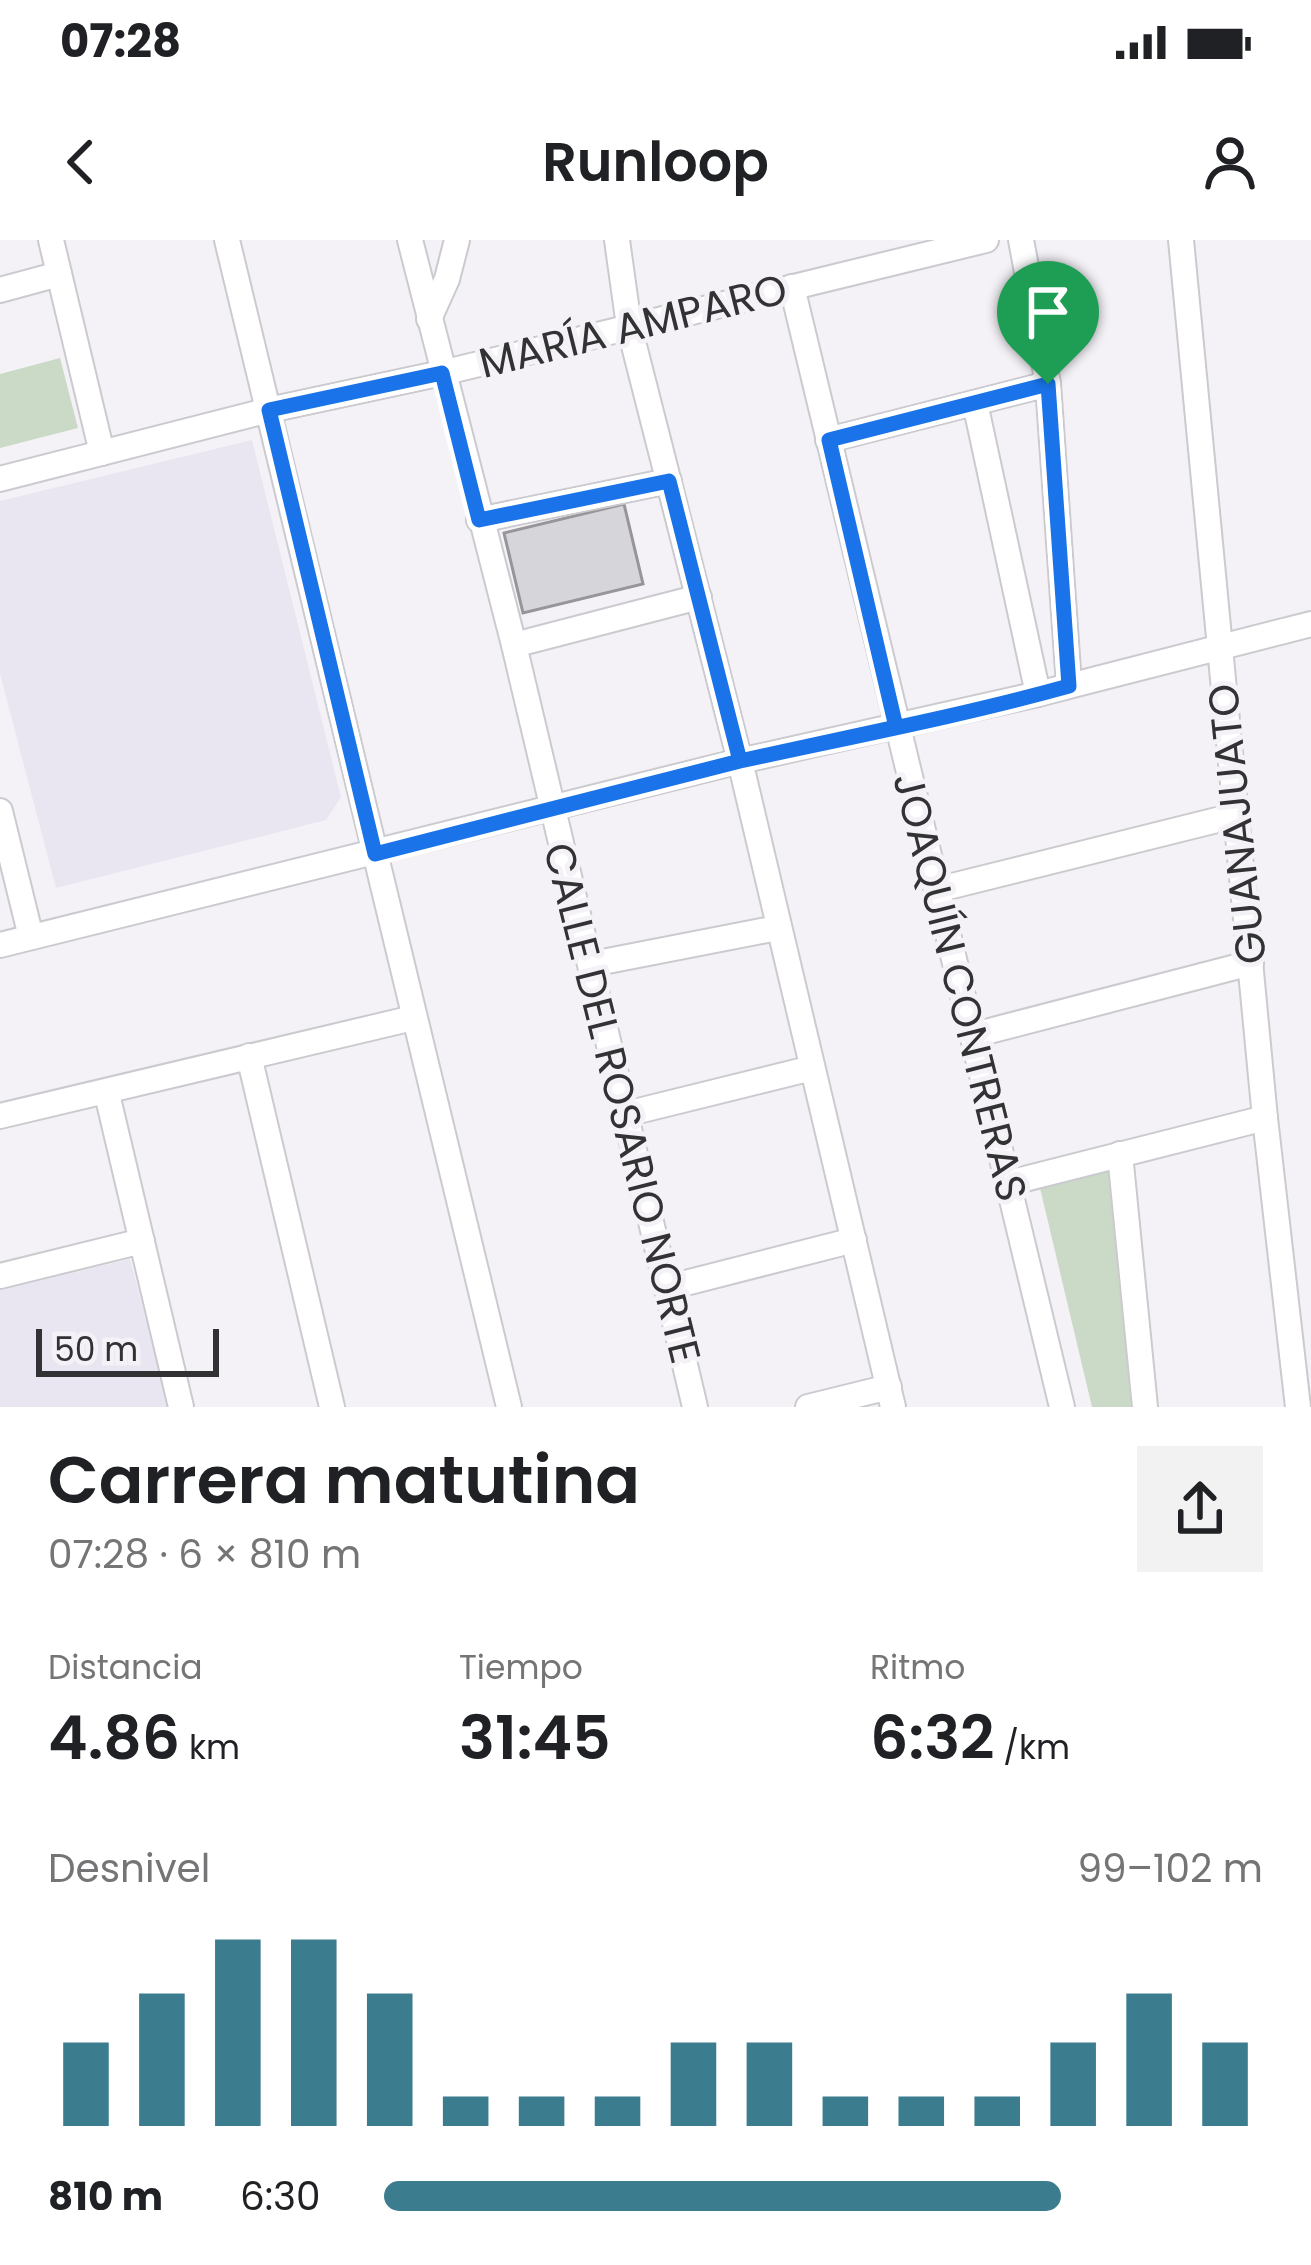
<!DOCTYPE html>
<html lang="es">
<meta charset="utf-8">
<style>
body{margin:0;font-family:Poppins,sans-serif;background:#f2f2f2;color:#202124;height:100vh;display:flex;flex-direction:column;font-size:45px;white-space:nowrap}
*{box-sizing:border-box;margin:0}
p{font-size:39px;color:#757577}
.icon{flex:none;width:66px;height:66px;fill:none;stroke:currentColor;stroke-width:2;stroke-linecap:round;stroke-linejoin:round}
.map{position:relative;height:1167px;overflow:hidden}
.side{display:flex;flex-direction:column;background:#fff;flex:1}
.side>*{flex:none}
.scale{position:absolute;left:36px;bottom:30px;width:183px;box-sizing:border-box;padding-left:12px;border:6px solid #323133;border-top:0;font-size:33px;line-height:42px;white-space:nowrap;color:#323133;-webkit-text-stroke:9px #f4f2f7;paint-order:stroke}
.pin{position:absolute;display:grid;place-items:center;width:102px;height:102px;color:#fff;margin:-123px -51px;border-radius:50% 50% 50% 0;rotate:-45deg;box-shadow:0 0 12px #0007}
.pin .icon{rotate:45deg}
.round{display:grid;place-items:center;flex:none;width:126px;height:126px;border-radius:0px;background:#f2f2f2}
.head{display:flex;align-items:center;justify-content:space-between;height:204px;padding:0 48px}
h1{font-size:66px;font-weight:600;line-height:90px}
.metrics{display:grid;grid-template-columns:repeat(3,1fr);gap:18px;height:204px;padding:12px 48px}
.metrics div{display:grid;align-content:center}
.metrics b{font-size:60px;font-weight:600}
.metrics small{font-size:33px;font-weight:400}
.metrics p{font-size:33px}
.chart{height:336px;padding:24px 48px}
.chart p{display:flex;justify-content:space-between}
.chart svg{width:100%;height:216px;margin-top:12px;stroke:#3b7c8e;stroke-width:6}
ul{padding:0 48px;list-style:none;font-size:39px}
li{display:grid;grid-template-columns:192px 144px 1fr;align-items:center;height:90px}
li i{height:30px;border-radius:15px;background:#3b7c8e}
.status{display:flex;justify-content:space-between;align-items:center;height:84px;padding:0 60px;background:#fff;direction:ltr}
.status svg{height:33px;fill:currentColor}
header{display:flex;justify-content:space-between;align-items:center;height:156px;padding:0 48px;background:#fff;font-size:54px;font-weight:600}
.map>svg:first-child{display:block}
</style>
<div class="status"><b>07:28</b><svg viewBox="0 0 49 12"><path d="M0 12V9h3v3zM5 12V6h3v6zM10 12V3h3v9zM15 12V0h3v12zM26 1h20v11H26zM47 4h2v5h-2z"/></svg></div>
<header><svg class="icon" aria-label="back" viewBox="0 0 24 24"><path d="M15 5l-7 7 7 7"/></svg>Runloop<svg class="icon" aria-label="person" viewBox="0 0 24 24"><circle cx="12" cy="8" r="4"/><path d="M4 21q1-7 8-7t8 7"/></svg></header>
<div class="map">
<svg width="1311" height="1167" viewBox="0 0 1311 1167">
<rect width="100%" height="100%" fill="#f4f2f7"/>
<!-- built -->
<g fill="#e9e6f2">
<path d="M252,200l89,357 -15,23 -270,68 -56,-214v-173z"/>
<path d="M130,1019l39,148h-169v-117z"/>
</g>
<!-- green -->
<g fill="#cbdac7">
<path d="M60,118l18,70 -78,20v-74z"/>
<path d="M1110,930l25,237h-43l-52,-219z"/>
</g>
<!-- building -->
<path fill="#d6d5da" stroke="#97959a" stroke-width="3" d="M624,264l19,80 -120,29 -19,-80z"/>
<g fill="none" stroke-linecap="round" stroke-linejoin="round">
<defs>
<g id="minor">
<path d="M51,0l51,213"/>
<path d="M227,0l282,1167"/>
<path d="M410,0l104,405 181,762"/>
<path d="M617,0l12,86 111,435 153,646"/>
<path d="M1021,0l27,144 21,301"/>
<path d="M1181,0l84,878 33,289"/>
<path d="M792,47l270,1120"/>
<path d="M0,50l59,-16"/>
<path d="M429,79l18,-40 10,-39"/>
<path d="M975,163l63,291"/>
<path d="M828,200l220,-56"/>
<path d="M0,239l269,-69 173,-37 544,-133"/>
<path d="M479,280l190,-39"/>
<path d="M514,405l185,-48"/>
<path d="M0,571l31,126"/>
<path d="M936,650l301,-75"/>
<path d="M0,705l740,-184 298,-67 273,-70"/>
<path d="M592,724l185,-36"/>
<path d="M974,795l277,-72"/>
<path d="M249,816l83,351"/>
<path d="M107,854l74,313"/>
<path d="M626,874l186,-46"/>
<path d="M0,876l413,-98"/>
<path d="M1120,914l25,253"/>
<path d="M1009,943l256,-65"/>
<path d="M0,1036l142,-35"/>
<path d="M666,1048l188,-48"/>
<path d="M808,1167l81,-20"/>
</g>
</defs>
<!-- minor casing -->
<use href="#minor" stroke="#cbcacf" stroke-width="28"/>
<!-- minor -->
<use href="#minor" stroke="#fff" stroke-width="24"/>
</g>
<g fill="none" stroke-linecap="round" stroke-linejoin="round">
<defs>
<path id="route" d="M1048,144l21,302c-108,30 -219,51 -329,75l-71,-280 -190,39 -37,-147 -173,37 106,444 365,-93 156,-34 -67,-287 219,-56"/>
</defs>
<!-- route casing -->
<use href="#route" stroke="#fff" stroke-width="24"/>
<!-- route -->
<use href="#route" stroke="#1a73e8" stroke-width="15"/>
</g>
<g text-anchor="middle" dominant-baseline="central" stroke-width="10" stroke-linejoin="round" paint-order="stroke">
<!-- street labels -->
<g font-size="42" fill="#323133" stroke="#f4f2f7">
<text transform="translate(633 86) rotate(-14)">MARÍA AMPARO</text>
<text transform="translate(1237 584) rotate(-96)">GUANAJUATO</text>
<text transform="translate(960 747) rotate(76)">JOAQUÍN CONTRERAS</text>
<text transform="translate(622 863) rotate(76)">CALLE DEL ROSARIO NORTE</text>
</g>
</g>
</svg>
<div class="scale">50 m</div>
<div class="pin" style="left:1048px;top:144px;background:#1e9e55"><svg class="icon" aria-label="arrive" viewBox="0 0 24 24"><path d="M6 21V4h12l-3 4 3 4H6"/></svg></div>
</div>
<section class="side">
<div class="head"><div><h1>Carrera matutina</h1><p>07:28 · 6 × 810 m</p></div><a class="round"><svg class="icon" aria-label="share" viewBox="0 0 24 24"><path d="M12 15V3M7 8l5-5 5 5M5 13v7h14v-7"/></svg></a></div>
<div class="metrics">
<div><p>Distancia</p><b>4.86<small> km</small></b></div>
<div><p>Tiempo</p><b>31:45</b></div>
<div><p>Ritmo</p><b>6:32<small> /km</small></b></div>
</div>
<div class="chart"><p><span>Desnivel</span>99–102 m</p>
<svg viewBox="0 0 160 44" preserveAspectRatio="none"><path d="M5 44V27M15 44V17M25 44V6M35 44V6M45 44V17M55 44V38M65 44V38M75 44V38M85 44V27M95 44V27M105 44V38M115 44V38M125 44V38M135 44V27M145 44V17M155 44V27"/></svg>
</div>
<ul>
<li><b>810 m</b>6:30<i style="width:77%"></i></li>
</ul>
</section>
